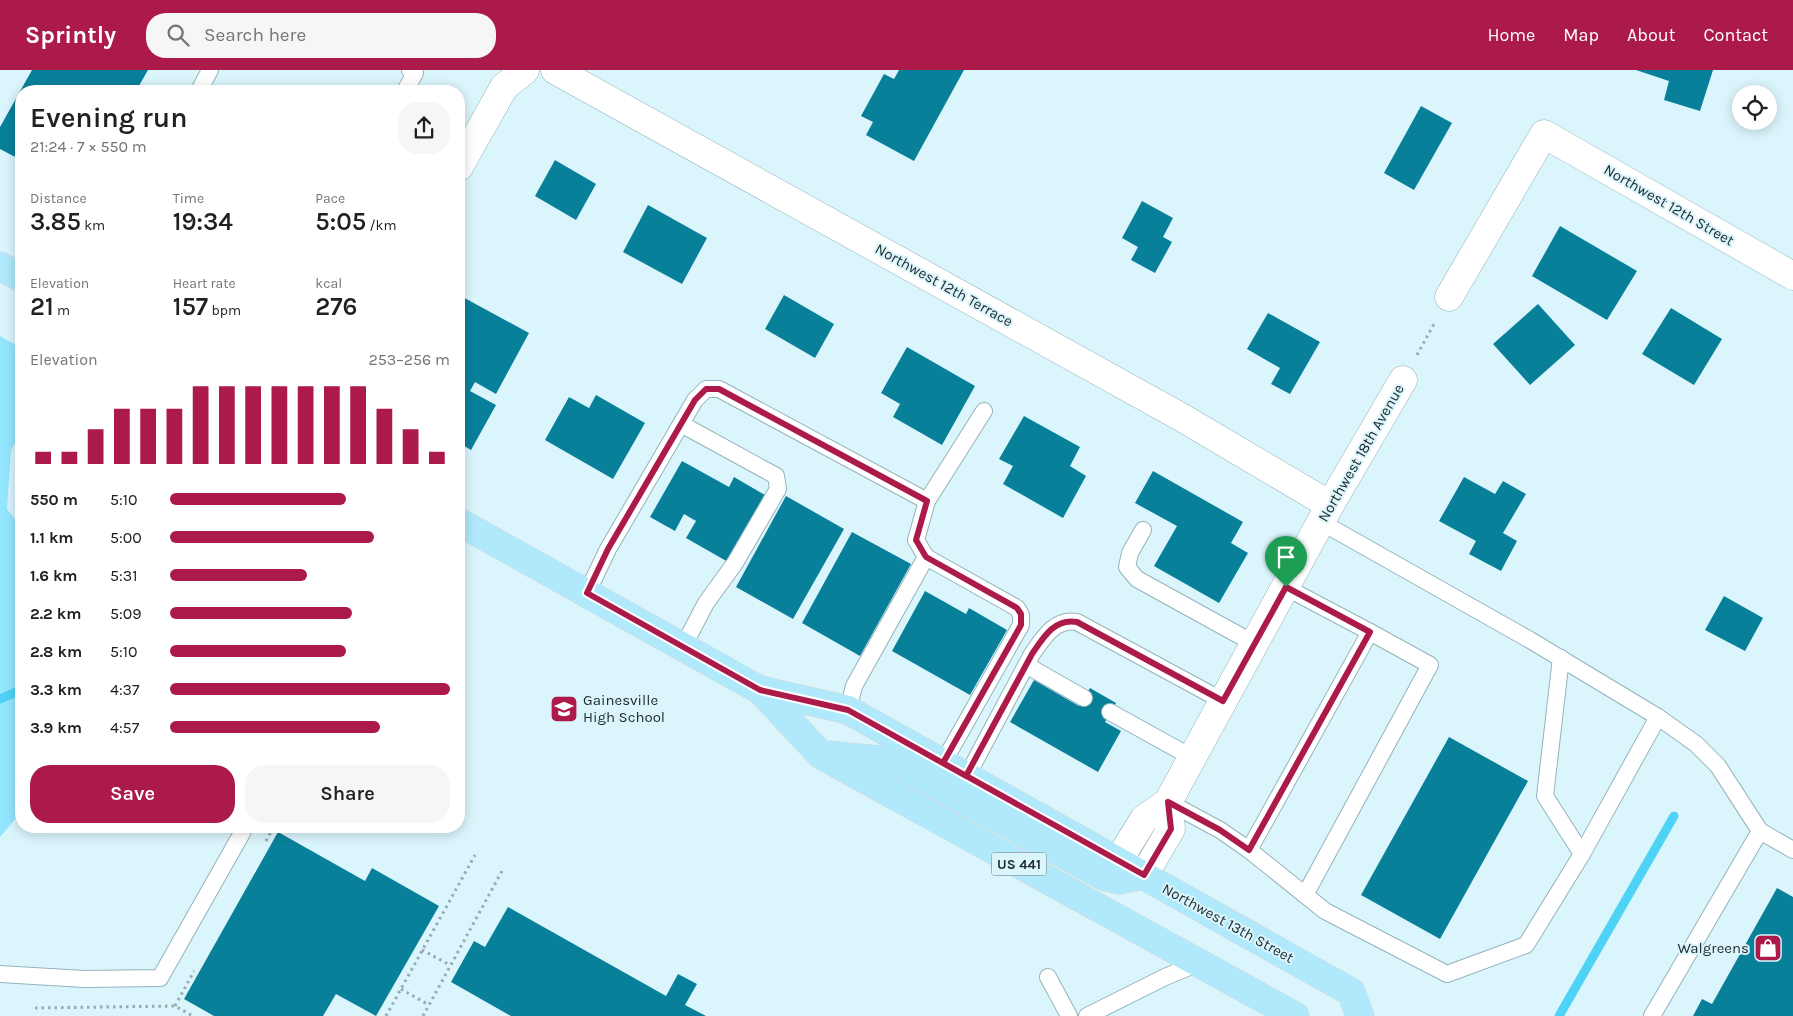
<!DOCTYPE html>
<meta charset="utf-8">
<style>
body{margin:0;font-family:Karla,sans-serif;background:#f6f6f6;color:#202124;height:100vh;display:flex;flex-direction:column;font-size:19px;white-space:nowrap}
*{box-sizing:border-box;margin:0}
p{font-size:16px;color:#757577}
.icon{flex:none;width:28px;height:28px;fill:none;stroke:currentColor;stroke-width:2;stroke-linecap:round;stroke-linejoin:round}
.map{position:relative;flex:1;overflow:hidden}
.side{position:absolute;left:15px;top:15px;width:450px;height:748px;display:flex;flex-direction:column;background:#fff;border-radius:20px;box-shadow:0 2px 12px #0003}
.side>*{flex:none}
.buttons{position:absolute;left:1732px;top:15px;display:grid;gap:10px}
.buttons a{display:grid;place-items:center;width:45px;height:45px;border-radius:50%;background:#fff;box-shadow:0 2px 12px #0003;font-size:25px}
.pin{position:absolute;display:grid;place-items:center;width:42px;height:42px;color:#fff;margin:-51px -21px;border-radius:50% 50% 50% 0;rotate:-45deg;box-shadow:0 0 5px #0007}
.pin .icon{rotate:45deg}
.round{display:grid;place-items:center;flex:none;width:52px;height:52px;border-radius:20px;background:#f6f6f6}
.overview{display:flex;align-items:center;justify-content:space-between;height:85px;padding:0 15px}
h1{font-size:28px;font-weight:600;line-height:38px}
.figures{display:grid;grid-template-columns:repeat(3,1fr);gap:8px;height:85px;padding:5px 15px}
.figures div{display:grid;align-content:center}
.figures b{font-size:25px;font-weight:600}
.figures small{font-size:14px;font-weight:400}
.figures p{font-size:14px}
.chart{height:140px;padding:10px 15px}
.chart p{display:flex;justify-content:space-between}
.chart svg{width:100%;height:90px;margin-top:5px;stroke:#ac1a4a;stroke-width:6}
.cta{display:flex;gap:10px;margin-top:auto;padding:10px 15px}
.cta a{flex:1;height:58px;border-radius:20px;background:#ac1a4a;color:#fff;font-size:20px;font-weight:600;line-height:58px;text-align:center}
.cta a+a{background:#f6f6f6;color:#202124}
ul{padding:0 15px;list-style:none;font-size:16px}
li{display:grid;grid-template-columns:80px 60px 1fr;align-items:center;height:38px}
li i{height:12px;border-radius:6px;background:#ac1a4a}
header{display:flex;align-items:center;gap:30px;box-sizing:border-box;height:70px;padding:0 25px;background:#ac1a4a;color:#fff}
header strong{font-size:24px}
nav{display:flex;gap:28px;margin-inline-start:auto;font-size:18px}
.search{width:350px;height:45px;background:#f6f6f6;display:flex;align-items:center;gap:12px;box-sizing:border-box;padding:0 18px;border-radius:20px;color:#757577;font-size:19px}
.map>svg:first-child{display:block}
</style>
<header>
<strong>Sprintly</strong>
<div class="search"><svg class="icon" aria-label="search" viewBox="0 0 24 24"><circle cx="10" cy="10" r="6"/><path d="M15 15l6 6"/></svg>Search here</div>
<nav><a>Home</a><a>Map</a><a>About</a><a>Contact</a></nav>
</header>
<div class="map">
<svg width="1793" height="946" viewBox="0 0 1793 946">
<rect width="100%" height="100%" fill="#dbf5fd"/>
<!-- green -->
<path fill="#94e6ff" d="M0,266l21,12v85l-10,17 -4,59 14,18v285l-21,25z"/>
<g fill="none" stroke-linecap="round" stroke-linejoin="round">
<!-- stream -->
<g stroke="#4ed3f6" stroke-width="9">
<path d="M0,629l21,-9"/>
<path d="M1559,946l115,-200"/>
</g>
</g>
<!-- building -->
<g fill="#09809a">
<path d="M32,0h116l-12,21h-115v69l-21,-11v-22z"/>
<path d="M899,0h65l-50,91 -48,-26 7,-13 -12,-6 23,-42 10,5z"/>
<path d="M1636,0h77l-13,41 -36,-11 5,-19z"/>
<path d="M1421,36l31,17 -38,67 -30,-17z"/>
<path d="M555,90l41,24 -20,36 -41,-24z"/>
<path d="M1142,131l31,17 -10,19 9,5 -17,31 -24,-13 7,-13 -16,-9z"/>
<path d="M648,135l59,33 -25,46 -59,-32z"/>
<path d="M1560,156l77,45 -30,49 -75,-44z"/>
<path d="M459,225l70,38 -33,61 -21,-12 -5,9 26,14 -25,45 -12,-7z"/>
<path d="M784,225l50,29 -19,34 -50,-29z"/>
<path d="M1538,234l37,41 -45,40 -37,-41z"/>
<path d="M1671,238l51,31 -28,46 -52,-31z"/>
<path d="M1268,243l52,29 -30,52 -19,-10 9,-16 -33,-19z"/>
<path d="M907,277l68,39 -33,59 -49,-28 7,-13 -19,-11z"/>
<path d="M596,325l49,28 -32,56 -68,-39 24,-43 20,11z"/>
<path d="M1024,346l56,31 -10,19 16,10 -23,42 -60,-34 10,-18 -14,-7z"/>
<path d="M682,391l47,26 5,-10 31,18 -37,67 -42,-24 10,-17 -12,-7 -9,17 -25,-14z"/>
<path d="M1153,401l90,51 -12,21 17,10 -29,50 -65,-37 23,-40 -42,-23z"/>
<path d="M1464,407l31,17 8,-13 23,13 -23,39 14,8 -16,30 -32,-17 7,-13 -37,-20z"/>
<path d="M786,426l58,33 -51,90 -57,-32z"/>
<path d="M852,462l59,32 -51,92 -58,-33z"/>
<path d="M925,521l41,23 3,-6 38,22 -37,65 -78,-44z"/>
<path d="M1724,526l39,22 -18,33 -40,-21z"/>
<path d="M1034,610l45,26 11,-18 26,15 -11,19 16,9 -23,41 -88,-50z"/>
<path d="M1449,667l79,44 -88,158 -79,-44z"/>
<path d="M278,762l87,49 7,-13 67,38 -63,110 -40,-22 -13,22h-109l-30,-17z"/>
<path d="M1777,818l16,9v119h-100l9,-17 10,5z"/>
<path d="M508,837l158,89 12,-22 19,10 -12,21 21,11h-195l-60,-34 23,-41 11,6z"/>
</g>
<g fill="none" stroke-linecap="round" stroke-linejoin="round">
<defs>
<g id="lane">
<path d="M199,21l11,-21"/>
<path d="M405,21l10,-18 -5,-3"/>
<path d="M681,354l95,52 2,13 -43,74 -29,40 -23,44"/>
<path d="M1321,452l209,118 128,77 38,27 22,22 42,65"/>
<path d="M1143,460l-13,23 -3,14 10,12 118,65"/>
<path d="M587,523l21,-44 87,-149 11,-11h13l208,112"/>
<path d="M1561,588l-16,138 37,58"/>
<path d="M1026,595l58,33"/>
<path d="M848,640l6,-24 72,-129"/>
<path d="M1110,642l83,46"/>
<path d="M943,693l78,-138v-10l-4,-7 -91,-51 -10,-17 11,-39 57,-90"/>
<path d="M967,706l65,-122c11,-16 23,-36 45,-32l146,79"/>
<path d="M1168,732l52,28 29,20 76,61 122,63 79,-29 56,-91 76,-137"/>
<path d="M1249,780l121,-218 -85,-45"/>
<path d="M1305,825l125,-230 -60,-33"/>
<path d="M0,904l84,5 76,-1 82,-145 -4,-7"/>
<path d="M1048,907l21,39"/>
<path d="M1087,946l78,-39 34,-14"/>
<path d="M1652,946l108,-185 33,19"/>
</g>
<g id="street">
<path d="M555,0l626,347 149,88"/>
<path d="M459,97l45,-80 21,-17"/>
<path d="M1449,227l95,-163 249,142"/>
<path d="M1118,791l26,-42 24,-17 162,-297 73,-125"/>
<path d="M1144,805l27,-46 -3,-27"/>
</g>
<g id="primary">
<path d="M0,196l21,12"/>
<path d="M459,452l301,168 88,20 503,282 9,24"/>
<path d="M760,620l61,65 474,261"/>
<path d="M830,685l61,6 214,116 14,3 25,-5"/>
</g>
</defs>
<!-- lane casing -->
<use href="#lane" stroke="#94b3bc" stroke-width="18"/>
<!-- street casing -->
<use href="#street" stroke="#94b3bc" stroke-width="29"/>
<!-- primary casing -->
<use href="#primary" stroke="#d7d9da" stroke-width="29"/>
<!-- path -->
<g stroke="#96abb1" stroke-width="3" stroke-dasharray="2.5 4" stroke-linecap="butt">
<path d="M1417,285l18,-33"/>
<path d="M266,771l6,-11 -3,-4"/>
<path d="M422,880l28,15"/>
<path d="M401,919l28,16"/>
<path d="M175,936l19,-35"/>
<path d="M35,938l140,-2 18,10"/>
<path d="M386,946l89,-161"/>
<path d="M423,946l79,-145"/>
</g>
<!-- lane -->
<use href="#lane" stroke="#fff" stroke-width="16"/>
<!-- street -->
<use href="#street" stroke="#fff" stroke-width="28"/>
<!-- primary -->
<use href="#primary" stroke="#afe9fb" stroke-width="28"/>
</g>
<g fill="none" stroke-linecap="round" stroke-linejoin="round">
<defs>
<path id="route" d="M1286,517l-63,114 -146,-79c-23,-4 -34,16 -45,32l-66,122 -118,-66 -88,-20 -173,-97 21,-44 87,-149 11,-11h13l208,112 -11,39 10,17 91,51 4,6v11l-78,138 201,112 27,-46 -3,-27 52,28 29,20 121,-218 -84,-45"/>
</defs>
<!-- route casing -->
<use href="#route" stroke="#fff" stroke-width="10"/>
<!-- route -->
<use href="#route" stroke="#ac1a4a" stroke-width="6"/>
</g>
<!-- icons -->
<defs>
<symbol id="school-square" viewBox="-11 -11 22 22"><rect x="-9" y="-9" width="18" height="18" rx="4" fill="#ac1a4a" stroke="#dbf5fd"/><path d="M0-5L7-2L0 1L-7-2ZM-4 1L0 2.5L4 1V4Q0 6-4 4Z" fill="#fff"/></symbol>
<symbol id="shop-square" viewBox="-11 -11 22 22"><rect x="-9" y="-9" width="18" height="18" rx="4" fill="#ac1a4a" stroke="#dbf5fd"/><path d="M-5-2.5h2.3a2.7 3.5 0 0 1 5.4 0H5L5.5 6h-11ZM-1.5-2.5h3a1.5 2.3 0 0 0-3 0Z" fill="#fff"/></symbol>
</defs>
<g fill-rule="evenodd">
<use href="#school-square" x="548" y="623" width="32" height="32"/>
<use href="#shop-square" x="1752" y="862" width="32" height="32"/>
</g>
<g text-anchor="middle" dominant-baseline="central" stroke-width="4" stroke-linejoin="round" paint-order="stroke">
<!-- shield labels -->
<rect fill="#dbf5fd" stroke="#58696e" stroke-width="1" x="991.5" y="782.5" width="55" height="23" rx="4"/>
<g font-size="14" font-weight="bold" fill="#202d30">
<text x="1019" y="794">US 441</text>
</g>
<!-- street labels -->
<g font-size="15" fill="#202d30" stroke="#dbf5fd">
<text transform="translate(1669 135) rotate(30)">Northwest 12th Street</text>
<text transform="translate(944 215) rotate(29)">Northwest 12th Terrace</text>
<text transform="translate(1361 383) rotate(-60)">Northwest 18th Avenue</text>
<text transform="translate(1228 853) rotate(29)">Northwest 13th Street</text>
</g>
<!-- poi labels -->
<g font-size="15" fill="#202d30" stroke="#dbf5fd" text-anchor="start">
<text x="583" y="630">Gainesville<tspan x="583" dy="17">High School</tspan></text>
<text x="1749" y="878" text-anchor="end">Walgreens</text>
</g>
</g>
</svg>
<div class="buttons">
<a><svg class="icon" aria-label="locate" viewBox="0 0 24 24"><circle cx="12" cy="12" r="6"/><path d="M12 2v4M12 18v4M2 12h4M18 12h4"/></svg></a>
</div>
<div class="pin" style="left:1286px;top:517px;background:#1e9e55"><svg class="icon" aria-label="arrive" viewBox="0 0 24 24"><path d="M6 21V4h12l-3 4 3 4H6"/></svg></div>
<section class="side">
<div class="overview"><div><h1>Evening run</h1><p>21:24 · 7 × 550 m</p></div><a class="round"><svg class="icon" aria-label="share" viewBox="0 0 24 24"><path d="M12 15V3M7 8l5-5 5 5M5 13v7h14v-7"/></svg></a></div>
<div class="figures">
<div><p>Distance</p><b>3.85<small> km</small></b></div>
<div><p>Time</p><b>19:34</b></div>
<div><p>Pace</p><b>5:05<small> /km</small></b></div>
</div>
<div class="figures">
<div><p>Elevation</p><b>21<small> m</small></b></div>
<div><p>Heart rate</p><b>157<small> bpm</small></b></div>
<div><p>kcal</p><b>276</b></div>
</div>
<div class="chart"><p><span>Elevation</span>253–256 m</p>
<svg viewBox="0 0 160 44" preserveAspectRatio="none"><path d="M5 44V38M15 44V38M25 44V27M35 44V17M45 44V17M55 44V17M65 44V6M75 44V6M85 44V6M95 44V6M105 44V6M115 44V6M125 44V6M135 44V17M145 44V27M155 44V38"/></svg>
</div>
<ul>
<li><b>550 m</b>5:10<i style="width:63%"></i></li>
<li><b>1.1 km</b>5:00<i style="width:73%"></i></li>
<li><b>1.6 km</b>5:31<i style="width:49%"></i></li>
<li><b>2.2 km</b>5:09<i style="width:65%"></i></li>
<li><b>2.8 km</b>5:10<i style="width:63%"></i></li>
<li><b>3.3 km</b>4:37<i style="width:100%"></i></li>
<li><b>3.9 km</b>4:57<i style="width:75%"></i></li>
</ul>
<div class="cta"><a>Save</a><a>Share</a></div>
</section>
</div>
